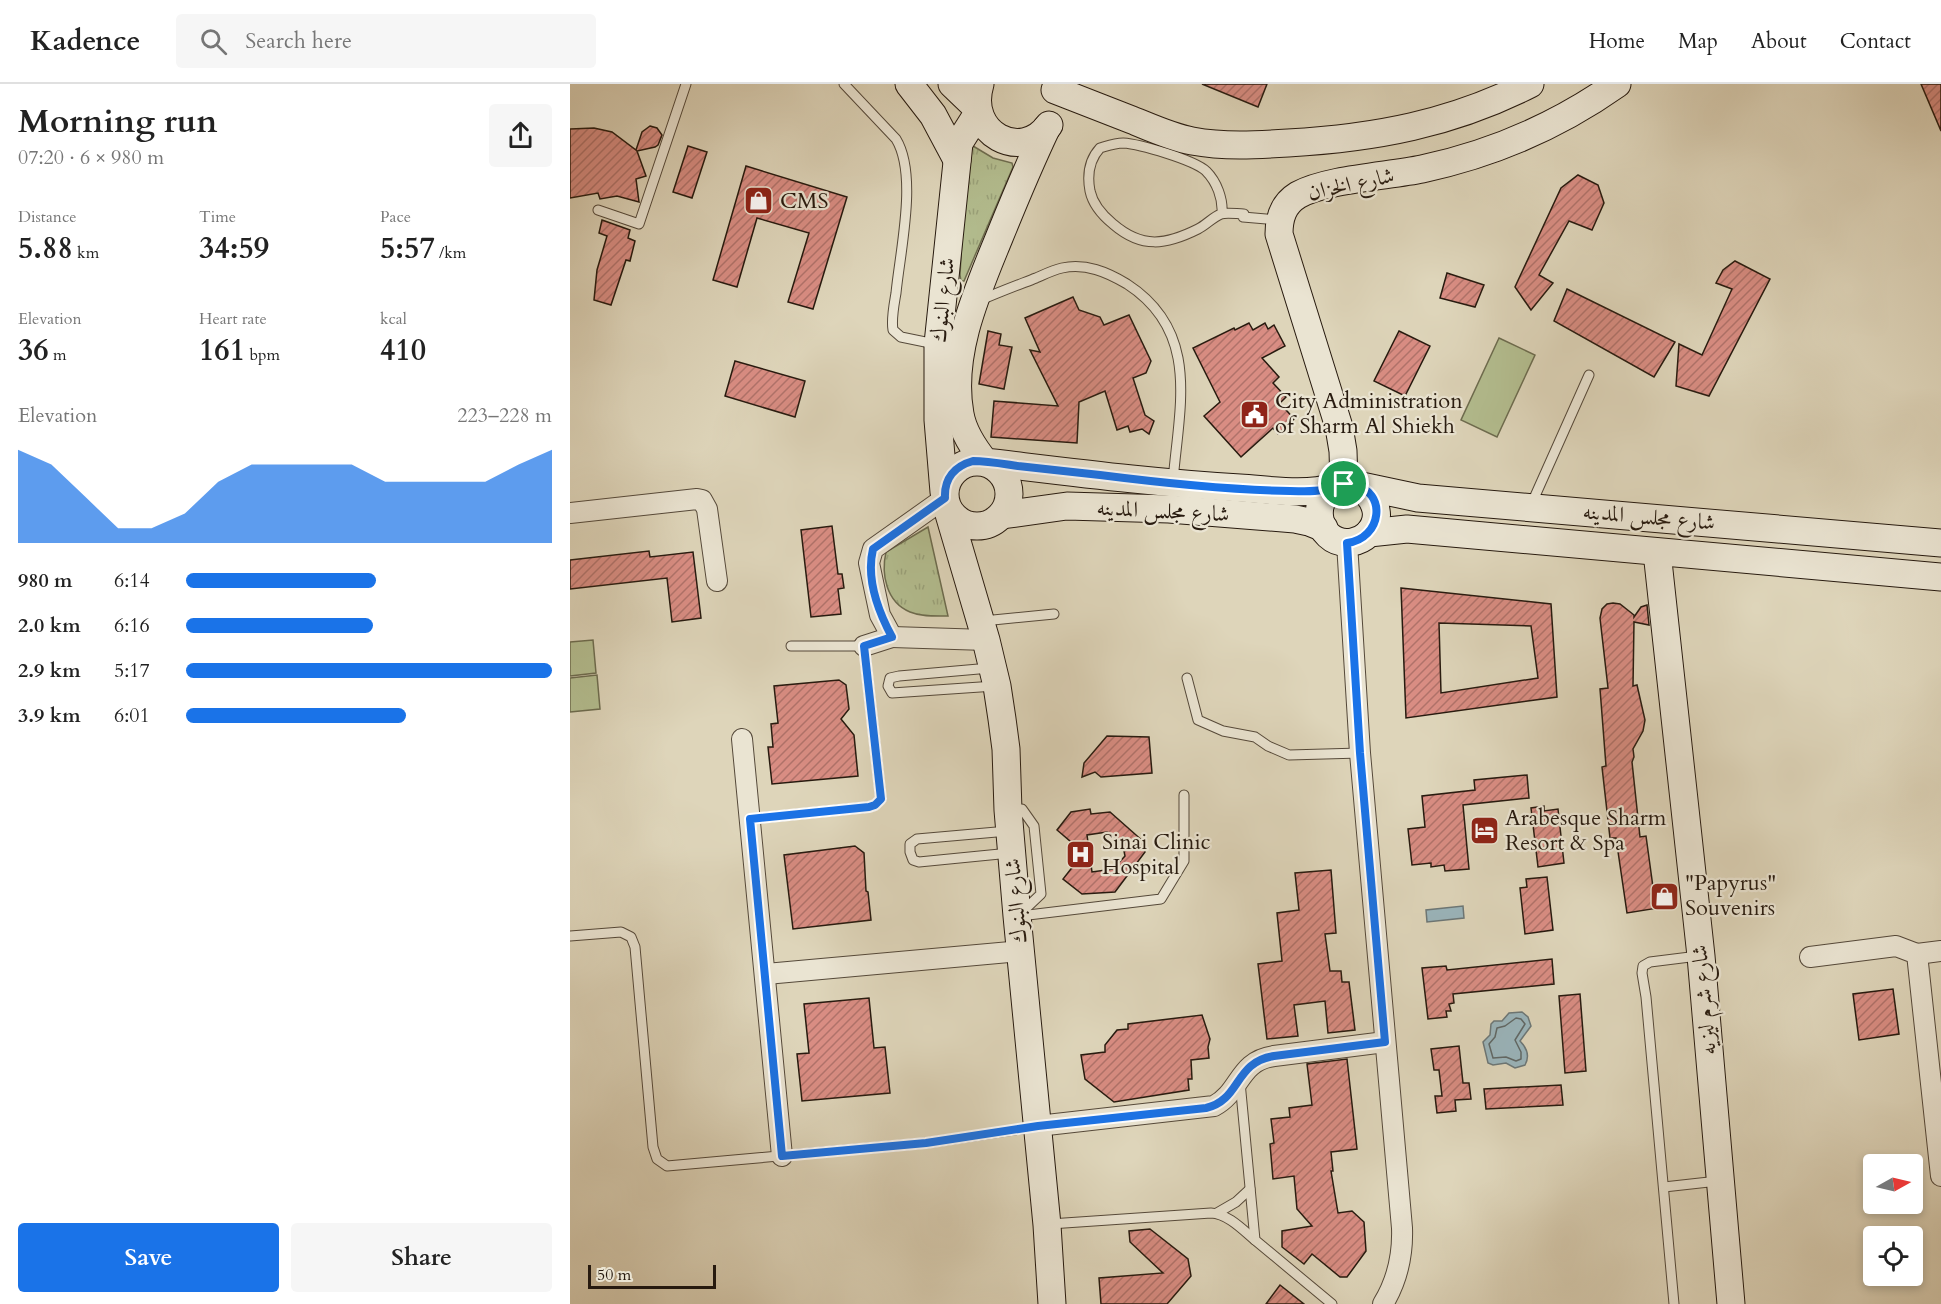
<!DOCTYPE html>
<meta charset="utf-8">
<style>
body{margin:0;font-family:Cardo,Amiri,serif;background:#f6f6f6;color:#222;height:100vh;display:flex;flex-direction:column;font-size:22px;white-space:nowrap}
*{box-sizing:border-box;margin:0}
p{font-size:20px;color:#767676}
.icon{flex:none;width:33px;height:33px;fill:none;stroke:currentColor;stroke-width:2;stroke-linecap:round;stroke-linejoin:round}
.map{position:relative;flex:1;overflow:hidden}
.sheet{display:flex;flex-direction:column;background:#fff;width:570px}
.sheet>*{flex:none}
.needle{width:39px;rotate:82deg}
.buttons{position:absolute;left:1293px;top:1070px;display:grid;gap:12px}
.buttons a{display:grid;place-items:center;width:60px;height:60px;border-radius:6px;background:#fff;box-shadow:0 3px 9px #0003;font-size:30px}
.scale{position:absolute;left:18px;bottom:15px;width:128px;box-sizing:border-box;padding-left:6px;border:3px solid #271a0f;border-top:0;font-size:16px;line-height:21px;white-space:nowrap;color:#271a0f;-webkit-text-stroke:4px #eae4d2;paint-order:stroke}
.pin{position:absolute;display:grid;place-items:center;width:51px;height:51px;color:#fff;margin:-26px;border:3px solid #fff;border-radius:50%;box-shadow:0 2px 6px #0007}
.round{display:grid;place-items:center;flex:none;width:63px;height:63px;border-radius:6px;background:#f6f6f6}
.head{display:flex;align-items:center;justify-content:space-between;height:102px;padding:0 18px}
h1{font-size:33px;font-weight:600;line-height:45px}
.stats{display:grid;grid-template-columns:repeat(3,1fr);gap:9px;height:102px;padding:6px 18px}
.stats div{display:grid;align-content:center}
.stats b{font-size:30px;font-weight:600}
.stats small{font-size:16px;font-weight:400}
.stats p{font-size:16px}
.chart{height:168px;padding:12px 18px}
.chart p{display:flex;justify-content:space-between}
.chart svg{width:100%;height:108px;margin-top:6px;fill:#1a73e8;opacity:.7}
.cta{display:flex;gap:12px;margin-top:auto;padding:12px 18px}
.cta a{flex:1;height:69px;border-radius:6px;background:#1a73e8;color:#fff;font-size:24px;font-weight:600;line-height:69px;text-align:center}
.cta a+a{background:#f6f6f6;color:#222}
ul{padding:0 18px;list-style:none;font-size:20px}
li{display:grid;grid-template-columns:96px 72px 1fr;align-items:center;height:45px}
li i{height:15px;border-radius:8px;background:#1a73e8}
header{display:flex;align-items:center;gap:36px;box-sizing:border-box;height:84px;padding:0 30px;background:#fff;border-bottom:2px solid #e0e0e0}
header strong{font-size:28px}
nav{display:flex;gap:33px;margin-inline-start:auto;font-size:21px}
.search{width:420px;height:54px;background:#f6f6f6;display:flex;align-items:center;gap:15px;box-sizing:border-box;padding:0 21px;border-radius:6px;color:#767676;font-size:22px}
main{display:flex;flex:1;min-height:0}
.map>svg:first-child{display:block}
</style>
<header>
<strong>Kadence</strong>
<div class="search"><svg class="icon" aria-label="search" viewBox="0 0 24 24"><circle cx="10" cy="10" r="6"/><path d="M15 15l6 6"/></svg>Search here</div>
<nav><a>Home</a><a>Map</a><a>About</a><a>Contact</a></nav>
</header>
<main>
<section class="sheet">
<div class="head"><div><h1>Morning run</h1><p>07:20 · 6 × 980 m</p></div><a class="round"><svg class="icon" aria-label="share" viewBox="0 0 24 24"><path d="M12 15V3M7 8l5-5 5 5M5 13v7h14v-7"/></svg></a></div>
<div class="stats">
<div><p>Distance</p><b>5.88<small> km</small></b></div>
<div><p>Time</p><b>34:59</b></div>
<div><p>Pace</p><b>5:57<small> /km</small></b></div>
</div>
<div class="stats">
<div><p>Elevation</p><b>36<small> m</small></b></div>
<div><p>Heart rate</p><b>161<small> bpm</small></b></div>
<div><p>kcal</p><b>410</b></div>
</div>
<div class="chart"><p><span>Elevation</span>223–228 m</p>
<svg viewBox="0 0 160 44" preserveAspectRatio="none"><path d="M0 44V6L10 12L20 25L30 38L40 38L50 32L60 19L70 12L80 12L90 12L100 12L110 19L120 19L130 19L140 19L150 12L160 6V44z"/></svg>
</div>
<ul>
<li><b>980 m</b>6:14<i style="width:52%"></i></li>
<li><b>2.0 km</b>6:16<i style="width:51%"></i></li>
<li><b>2.9 km</b>5:17<i style="width:100%"></i></li>
<li><b>3.9 km</b>6:01<i style="width:60%"></i></li>
</ul>
<div class="cta"><a>Save</a><a>Share</a></div>
</section>
<div class="map">
<svg width="1371" height="1220" viewBox="0 0 1371 1220">
<defs>
<pattern id="grass-tufts" width="24" height="20" patternUnits="userSpaceOnUse" patternTransform="scale(1.5)"><rect width="24" height="20" fill="#b3bd8f"/><path d="M3 7l-1-3M5 7V3M7 7l1-3M15 17l-1-3M17 17v-4M19 17l1-3" fill="none" stroke="#9aa27a"/></pattern>
<pattern id="building-hatch" width="6" height="6" patternUnits="userSpaceOnUse" patternTransform="scale(1.5)"><rect width="6" height="6" fill="#d98d83"/><path d="M-1 1l2-2M0 6l6-6M5 7l2-2" fill="none" stroke="#b0726a"/></pattern>
</defs>
<rect width="100%" height="100%" fill="#ded5ba"/>
<filter id="stains"><feTurbulence type="fractalNoise" baseFrequency=".00333" numOctaves="4"/><feColorMatrix values="0 0 0 0 .2 0 0 0 0 .09 0 0 0 0 .02 0 0 0 .5 -.17"/></filter>
<radialGradient id="worn" r=".72"><stop offset=".6" stop-color="#630" stop-opacity="0"/><stop offset="1" stop-color="#630" stop-opacity=".3"/></radialGradient>
<!-- grass -->
<g fill="url(#grass-tufts)" stroke="#6d6c4f" stroke-width="1.5">
<path d="M403,62l20,12 19,5 1,4 -49,114h-3l-1,-6 6,-110z"/>
<path d="M358,443l20,89c-12,0 -26,1 -38,-4 -24,-10 -29,-38 -24,-60z"/>
</g>
<!-- garden -->
<g fill="#b3bd8f" stroke="#6d6c4f" stroke-width="1.5">
<path d="M929,254l36,17 -38,82 -36,-17z"/>
<path d="M23,556l3,33 -26,3v-34z"/>
<path d="M27,591l3,34 -30,3v-34z"/>
</g>
<!-- water -->
<g fill="#9ab5bc" stroke="#6c7777" stroke-width="1.5">
<path d="M893,822l1,12 -37,4 -1,-12z"/>
<path d="M952,928l6,5 3,9 -11,15c7,7 10,15 5,24l-10,3 -9,-5 -13,2 -5,-2 -5,-21 7,-7 1,-11 3,-3h8l7,-8z"/>
</g>
<g fill="none" stroke-linecap="round" stroke-linejoin="round">
<!-- shore -->
<path stroke="#606866" stroke-width="1.5" d="M946,934l5,1 4,5 -10,16 6,12v7l-5,2 -10,-4 -13,1 -4,-14 6,-7 2,-9 8,-2z"/>
</g>
<!-- building -->
<g fill="url(#building-hatch)" stroke="#271a0f" stroke-width="1.5" fill-rule="evenodd">
<path d="M632,0h65l-9,23z"/>
<path d="M1351,0h20v47z"/>
<path d="M80,42l7,2 5,7 -4,10 -3,2 -18,4 9,25 -10,3 3,23 -22,-6 -17,3 -2,-6 -28,5v-69l24,-1 18,4 24,18 6,-18z"/>
<path d="M118,62l19,6 -15,46 -19,-6z"/>
<path d="M176,82l101,31 -34,112 -25,-7 21,-69 -52,-15 -20,69 -24,-7z"/>
<path d="M1008,91l20,10 6,18 -12,27 -23,-9 -30,54 14,8 -22,27 -16,-23 46,-99z"/>
<path d="M32,136l28,10 -2,8 7,3 -5,20 -4,-1 -15,45 -17,-5 3,-30 10,-34 -8,-3z"/>
<path d="M1165,177l35,18 -61,117 -33,-10 3,-42 23,11 30,-66 -16,-6 7,-13z"/>
<path d="M877,189l37,12 -9,22 -35,-9z"/>
<path d="M997,205l108,53 -21,35 -100,-56z"/>
<path d="M503,213l6,13 21,7 4,8 25,-10 22,46 -5,12 -13,5 12,37 9,6 -5,13 -7,-5 -12,3 -2,-6 -11,4 -12,-39 -26,11 -2,41 -86,-6 3,-36 64,5 -28,-56 10,2 -15,-34z"/>
<path d="M679,239l4,7 12,-7 3,6 6,-4 11,21 -23,12 17,19 -6,6 13,14 -6,6 14,16 -16,15 -5,-6 -32,29 -37,-41 16,-14 -27,-54 41,-20 1,2z"/>
<path d="M418,247l13,3 -2,11 13,2 -8,42 -25,-5z"/>
<path d="M829,247l31,15 -25,50 -31,-15z"/>
<path d="M165,277l70,20 -10,36 -70,-21z"/>
<path d="M262,442l6,48h4l2,14 -6,1 3,25 -30,3 -10,-87z"/>
<path d="M79,467l1,6 43,-5 8,66 -29,4 -5,-44 -97,11v-29z"/>
<path d="M831,504l150,16 6,93 -151,21zM869,539l92,3 7,52 -97,15z"/>
<path d="M1043,519l7,1 14,11v2l7,-10 6,-2 2,20 -15,-3 -1,64 4,-1 8,35 -2,11 -10,18 1,8 -2,5 8,75 6,-1 7,51 21,-3 3,21 -50,8 -11,-75h-6l-8,-71 4,-1 -6,-77 8,-1 -8,-70 2,-9 5,-5z"/>
<path d="M269,596l7,5 3,24 -8,10 13,16 4,41 -86,8 -4,-37h5l-2,-23 7,-1 -4,-37z"/>
<path d="M537,652l42,1 3,36 -51,4 -6,-5 -13,5 2,-14z"/>
<path d="M957,691l2,23 -66,7 6,64 -24,2 -1,-6 -13,2v-4l-19,2 -4,-36 17,-2 -3,-31 53,-6 -1,-10z"/>
<path d="M974,722v5l14,-2 6,54 -26,4 -7,-59z"/>
<path d="M520,725l1,5 19,-2 34,30 1,10 -30,40 -33,2 -19,-15 11,-14 -3,-23 -14,-12 14,-18zM537,748l15,9 3,15 -12,13 -21,3 -5,-37z"/>
<path d="M285,762l9,7 2,38 2,1 3,28 -78,9 -9,-74z"/>
<path d="M761,786l5,63 -11,1 5,37h11l1,11h7l6,48 -27,3 -3,-32 -31,4 4,31 -31,3 -9,-75 24,-3 -5,-48 22,-3 -4,-37z"/>
<path d="M977,793l6,53 -28,4 -5,-46 7,-1 -1,-8z"/>
<path d="M982,875l2,25 -101,10 1,9 -5,1 2,7h-5l1,6 -19,2 -6,-51 24,-2 1,4z"/>
<path d="M1323,905l6,45 -40,6 -6,-46z"/>
<path d="M1010,910l6,77 -21,2 -6,-77z"/>
<path d="M299,914l5,50 11,-1 5,46 -88,8 -5,-47 12,-1 -5,-49z"/>
<path d="M632,931l8,24 -2,8 1,11 -18,2 1,19h-4l1,11 -75,12 -29,-23 -4,-24 24,-3v-7l12,-15 11,-1v-5z"/>
<path d="M889,962l4,37h6l2,16 -16,1 1,11 -19,2 -2,-17h7l-3,-26h-5l-3,-21z"/>
<path d="M777,975l10,90 -26,3 2,19h-2l7,42 14,-2 12,11 2,29 -19,26h-7l-28,-23 -8,10 -22,-17v-16l30,-5 -15,-17 -3,-33 -21,3 -3,-35 4,-1 -3,-24 19,-2 -1,-9 23,-3 -5,-41z"/>
<path d="M991,1001l2,20 -77,4 -2,-20z"/>
<path d="M580,1145l38,30 3,17 -24,28h-66l-2,-26 64,-5 -33,-31 -1,-11z"/>
<path d="M710,1201l24,19h-38z"/>
</g>
<g fill="none" stroke-linecap="round" stroke-linejoin="round">
<defs>
<g id="lane">
<path d="M274,0l52,55c22,36 4,112 0,154 -2,12 -5,26 -3,37l8,7 34,7"/>
<path d="M28,126l41,14 47,-140"/>
<path d="M652,129c1,-14 -5,-31 -16,-42 -12,-11 -66,-27 -83,-28 -8,0 -16,3 -23,5 -11,12 -13,27 -10,43 3,14 12,24 23,33 29,25 53,21 85,5 8,-4 15,-12 23,-15 6,-2 16,0 23,0l-1,3 34,3"/>
<path d="M411,216c18,-8 37,-15 55,-22 9,-4 17,-8 26,-10 24,-5 45,4 65,16 74,48 52,123 46,197"/>
<path d="M961,421l58,-130"/>
<path d="M413,537l71,-7"/>
<path d="M420,584l-91,8 -9,2 -2,8 4,7 103,-7"/>
<path d="M617,594l11,42 25,11 32,6 13,9 21,9 71,-2"/>
<path d="M442,725h10l12,17 7,68 -20,19"/>
<path d="M180,735l119,-12 6,-2 6,-6 -17,-153h-73"/>
<path d="M438,747l-91,8 -7,5v8l3,8 6,2 91,-9"/>
<path d="M450,832l141,-17 23,-38v-66"/>
<path d="M0,852l51,-4 10,5 4,10 18,200 4,12 10,7 259,-23 109,-16"/>
<path d="M670,998l15,158 77,64"/>
<path d="M1094,1103l54,-6"/>
<path d="M647,1129l19,-11 14,-13"/>
<path d="M480,1140l161,-11c17,1 31,16 44,27"/>
<path d="M1104,1220l-28,-307 -4,-24 1,-7 7,-4 48,-6"/>
</g>
<g id="street">
<path d="M0,429l127,-14 5,1 5,9 10,72"/>
<path d="M777,459l13,210 42,475c1,28 -5,53 -19,76"/>
<path d="M322,553l94,3"/>
<path d="M294,562l28,-9 -12,-22 -11,-52 4,-14 72,-51"/>
<path d="M172,655l40,417"/>
<path d="M1347,870l24,-3"/>
<path d="M1240,873l86,-11 21,8 24,222"/>
<path d="M196,890l254,-23"/>
<path d="M468,1042l176,-20c27,-14 24,-45 60,-50l111,-14"/>
</g>
<g id="secondary">
<path d="M339,0l24,31 24,45"/>
<path d="M382,0l25,24"/>
<path d="M410,0c-15,50 42,79 69,41"/>
<path d="M485,6c26,10 51,20 77,30 20,8 39,17 60,21 32,6 64,4 96,2 87,-5 163,-19 242,-59"/>
<path d="M476,45c-17,36 -32,72 -47,109 -22,54 -50,116 -39,176 3,18 13,33 25,48 85,10 169,21 255,26 31,2 65,8 95,-1"/>
<circle cx="407" cy="410" r="32"/>
<path d="M774,400l-1,-33 -4,-24 -60,-193c0,-16 4,-30 19,-39 29,-16 90,-19 124,-26 70,-15 137,-44 195,-85"/>
<path d="M789,402c16,12 25,31 9,48 -4,4 -10,7 -16,8 -40,6 -47,-59 0,-58l66,14 523,45"/>
<path d="M374,408l-6,-72v-76l21,-201 19,-30"/>
<path d="M376,420l40,136 11,46 5,33 4,30 2,61 9,106 30,309 5,79"/>
<path d="M432,431l65,-9 102,3 126,10 14,3 15,6"/>
<path d="M799,449l38,-4 534,48"/>
<path d="M1087,468l44,404 30,348"/>
</g>
</defs>
<!-- lane casing -->
<use href="#lane" stroke="#55493a" stroke-width="11"/>
<!-- street casing -->
<use href="#street" stroke="#55493a" stroke-width="22"/>
<!-- secondary casing -->
<use href="#secondary" stroke="#271a0f" stroke-width="29"/>
<!-- lane -->
<use href="#lane" stroke="#eae4d2" stroke-width="9"/>
<!-- street -->
<use href="#street" stroke="#eae4d2" stroke-width="20"/>
<!-- secondary -->
<use href="#secondary" stroke="#eae4d2" stroke-width="27"/>
</g>
<g fill="none" stroke-linecap="round" stroke-linejoin="round">
<defs>
<path id="route" d="M403,377c15,0 31,3 45,5 28,3 55,6 82,9 63,8 127,15 190,16 11,0 22,1 32,-1 11,-2 20,-7 31,-5 35,6 29,54 -6,58l13,210 25,289 -111,14c-40,6 -33,44 -68,52l-168,18 -112,17 -144,13 -32,-337 119,-12 6,-2 6,-6 -17,-153 28,-9c-14,-26 -26,-59 -19,-88l72,-51c-1,-20 10,-32 28,-37z"/>
</defs>
<!-- route casing -->
<use href="#route" stroke="#fff" stroke-width="12"/>
<!-- route -->
<use href="#route" stroke="#1a73e8" stroke-width="8"/>
</g>
<!-- icons -->
<defs>
<symbol id="shop-square" viewBox="-11 -11 22 22"><rect x="-9" y="-9" width="18" height="18" rx="4" fill="#8f2418" stroke="#eae4d2"/><path d="M-5-2.5h2.3a2.7 3.5 0 0 1 5.4 0H5L5.5 6h-11ZM-1.5-2.5h3a1.5 2.3 0 0 0-3 0Z" fill="#fff"/></symbol>
<symbol id="civic-square" viewBox="-11 -11 22 22"><rect x="-9" y="-9" width="18" height="18" rx="4" fill="#8f2418" stroke="#eae4d2"/><path d="M-.6-6.5H3V-4.5H.6V-3L4-1V1h2V6H-6V1h2V-1L-.6-3ZM-1.2 2.5V6h2.4V2.5Z" fill="#fff"/></symbol>
<symbol id="hotel-square" viewBox="-11 -11 22 22"><rect x="-9" y="-9" width="18" height="18" rx="4" fill="#8f2418" stroke="#eae4d2"/><path d="M-6-4.5h1.5V1H6V5H4.5V3h-9V5H-6ZM-4 0a1.8 1.8 0 1 1 3.6 0ZM.5 0V-2.5h3Q6-2.5 6 0Z" fill="#fff"/></symbol>
<symbol id="hospital-square" viewBox="-11 -11 22 22"><rect x="-9" y="-9" width="18" height="18" rx="4" fill="#8f2418" stroke="#eae4d2"/><path d="M-5-5h3v3.5h4V-5h3V5h-3V1.5h-4V5h-3Z" fill="#fff"/></symbol>
</defs>
<g fill-rule="evenodd">
<use href="#shop-square" x="172" y="100" width="33" height="33"/>
<use href="#civic-square" x="668" y="314" width="33" height="33"/>
<use href="#hotel-square" x="898" y="730" width="33" height="33"/>
<use href="#hospital-square" x="494" y="754" width="33" height="33"/>
<use href="#shop-square" x="1078" y="796" width="33" height="33"/>
</g>
<g text-anchor="middle" dominant-baseline="central" stroke-width="4.5" stroke-linejoin="round" paint-order="stroke">
<!-- street labels -->
<g font-size="22" fill="#271a0f" stroke="#eae4d2">
<text transform="translate(781 100) rotate(-12)">شارع الخزان</text>
<text transform="translate(373 216) rotate(-84)">شارع البنوك</text>
<text transform="translate(593 427) rotate(3)">شارع مجلس المدينه</text>
<text transform="translate(1079 433) rotate(5)">شارع مجلس المدينه</text>
<text transform="translate(446 817) rotate(-95)">شارع البنوك</text>
<text transform="translate(1134 916) rotate(-95)">شارع شرم ليزيه</text>
</g>
<!-- poi labels -->
<g font-size="22" fill="#271a0f" stroke="#eae4d2" text-anchor="start">
<text x="210" y="117">CMS</text>
<text x="705" y="317">City Administration<tspan x="705" dy="25">of Sharm Al Shiekh</tspan></text>
<text x="935" y="734">Arabesque Sharm<tspan x="935" dy="25">Resort &amp; Spa</tspan></text>
<text x="532" y="758">Sinai Clinic<tspan x="532" dy="25">Hospital</tspan></text>
<text x="1115" y="799">"Papyrus"<tspan x="1115" dy="25">Souvenirs</tspan></text>
</g>
</g>
<rect width="100%" height="100%" filter="url(#stains)"/>
<rect width="100%" height="100%" fill="url(#worn)"/>
</svg>
<div class="buttons">
<a><svg class="needle" viewBox="-14 -14 28 28"><path d="M0-13l5 13h-10z" fill="#e53935"/><path d="M0 13l5-13h-10z" fill="#767676"/></svg></a>
<a><svg class="icon" aria-label="locate" viewBox="0 0 24 24"><circle cx="12" cy="12" r="6"/><path d="M12 2v4M12 18v4M2 12h4M18 12h4"/></svg></a>
</div>
<div class="scale">50 m</div>
<div class="pin" style="left:774px;top:400px;background:#1e9e55"><svg class="icon" aria-label="arrive" viewBox="0 0 24 24"><path d="M6 21V4h12l-3 4 3 4H6"/></svg></div>
</div>
</main>
